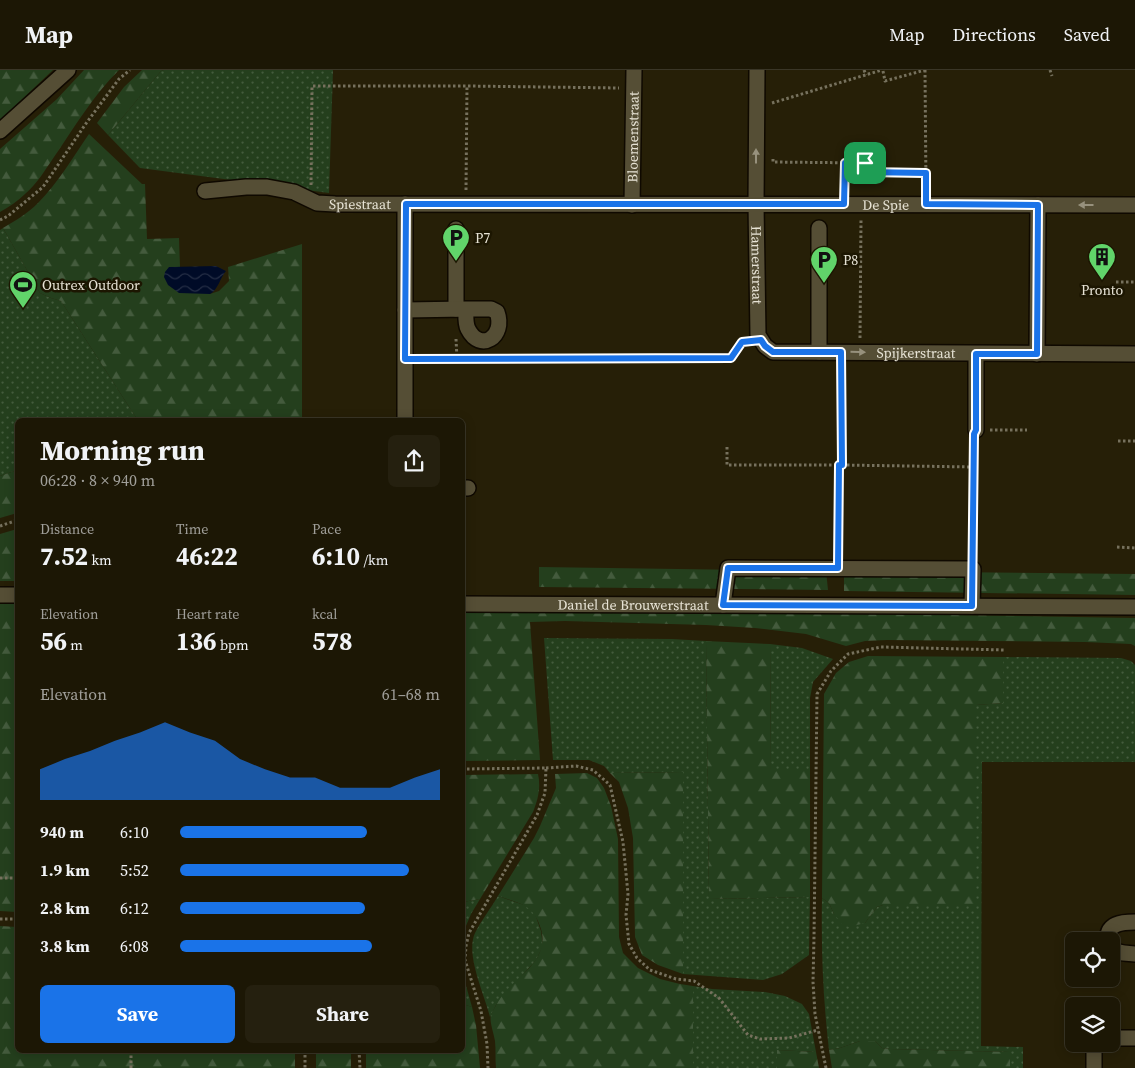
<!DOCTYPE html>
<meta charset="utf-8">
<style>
body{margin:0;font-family:"Source Serif 4",serif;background:#25200f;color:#f1f3f6;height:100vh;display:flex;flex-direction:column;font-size:19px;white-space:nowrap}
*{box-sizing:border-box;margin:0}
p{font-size:16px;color:#a09f9a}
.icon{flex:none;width:28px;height:28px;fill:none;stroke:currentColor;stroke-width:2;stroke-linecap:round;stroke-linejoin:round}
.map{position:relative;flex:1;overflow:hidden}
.side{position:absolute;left:15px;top:348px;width:450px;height:635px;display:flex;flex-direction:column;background:#1c1705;border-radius:8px;box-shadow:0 2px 12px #0003,0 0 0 1px #3a3627}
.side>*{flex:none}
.buttons{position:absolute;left:1065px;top:862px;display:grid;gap:10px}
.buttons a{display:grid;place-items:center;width:55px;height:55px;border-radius:8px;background:#1c1705;box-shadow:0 2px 12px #0003,0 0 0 1px #3a3627;font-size:25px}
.pin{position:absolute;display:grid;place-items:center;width:42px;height:42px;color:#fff;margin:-21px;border-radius:10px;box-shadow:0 2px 8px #0006}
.round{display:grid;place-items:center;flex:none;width:52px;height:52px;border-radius:8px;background:#25200f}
.overview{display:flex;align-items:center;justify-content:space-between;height:85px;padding:0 25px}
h1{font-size:28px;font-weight:700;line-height:38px}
.metrics{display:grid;grid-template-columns:repeat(3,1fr);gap:8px;height:85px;padding:5px 25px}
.metrics div{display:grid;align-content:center}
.metrics b{font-size:25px;font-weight:700}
.metrics small{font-size:14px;font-weight:400}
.metrics p{font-size:14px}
.chart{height:140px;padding:10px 25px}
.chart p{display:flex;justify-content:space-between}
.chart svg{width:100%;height:90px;margin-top:5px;fill:#1a73e8;opacity:.7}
.action{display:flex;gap:10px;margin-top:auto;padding:10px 25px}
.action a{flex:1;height:58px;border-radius:8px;background:#1a73e8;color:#fff;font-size:20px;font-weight:700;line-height:58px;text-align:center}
.action a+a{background:#25200f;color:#f1f3f6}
ul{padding:0 25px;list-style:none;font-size:16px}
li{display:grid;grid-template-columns:80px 60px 1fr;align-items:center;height:38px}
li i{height:12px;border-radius:6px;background:#1a73e8}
header{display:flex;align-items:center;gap:30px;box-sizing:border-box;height:70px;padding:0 25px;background:#1c1705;border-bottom:1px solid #3a3627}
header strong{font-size:24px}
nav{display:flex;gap:28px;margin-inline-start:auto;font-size:18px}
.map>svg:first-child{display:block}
</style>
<header>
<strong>Map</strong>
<nav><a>Map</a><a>Directions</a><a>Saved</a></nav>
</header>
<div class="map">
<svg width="1135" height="998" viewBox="0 0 1135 998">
<defs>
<pattern id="grass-dots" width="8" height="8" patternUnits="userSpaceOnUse" patternTransform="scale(1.25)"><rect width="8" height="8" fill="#243f1d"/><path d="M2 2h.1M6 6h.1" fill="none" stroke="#445b3d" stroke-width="1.8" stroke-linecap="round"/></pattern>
<pattern id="forest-firs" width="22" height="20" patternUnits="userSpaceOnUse" patternTransform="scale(1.25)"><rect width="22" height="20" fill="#243f1d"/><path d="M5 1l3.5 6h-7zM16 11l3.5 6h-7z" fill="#445b3d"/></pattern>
<pattern id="water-waves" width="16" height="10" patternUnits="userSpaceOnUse" patternTransform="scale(1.25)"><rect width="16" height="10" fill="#000b27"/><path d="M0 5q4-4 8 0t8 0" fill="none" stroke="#252e45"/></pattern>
</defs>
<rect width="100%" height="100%" fill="#261f07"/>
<!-- grass -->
<g fill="url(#grass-dots)">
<path d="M164,0h169l-4,123 -189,-25 -32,-33 53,-64z"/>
<path d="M3,158l37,65 11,5 10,3 74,115 4,4h-121l-1,50 -17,6v-246z"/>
<path d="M544,568l128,1 34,2 3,258 101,-2 -1,58 -27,19 -19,6 -80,-6v-202l-73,1 -6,-7 -15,-6h-36z"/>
<path d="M770,574l32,4 31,11 -20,23 -3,16v73h-39z"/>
<path d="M1003,587l118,1 10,3 4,4v97h-153l-1,284 42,1v21h-13v-16l-120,-3 -8,-1 -7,-7h-15l-20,7 -11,2c-6,-51 -8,-101 -7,-152l7,5 5,11 31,9 12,-16 6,-2h92l1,-200 27,-2z"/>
<path d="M498,826l29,10 8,8 6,17 2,15 -7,14 -40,45 -6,12c-5,-22 -25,-62 -15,-84 6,-12 16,-25 23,-37z"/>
<path d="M480,829l-9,15 -8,19v-31z"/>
<path d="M463,905l9,32 -9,-3z"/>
<path d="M693,916l19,3 53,3 20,4 17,8 7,10 7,38 -39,-2v18h-84z"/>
</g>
<!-- forest -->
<g fill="url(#forest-firs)">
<path d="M0,0h53l-53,50z"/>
<path d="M84,0h35c-25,24 -45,58 -65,87 -9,13 -17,27 -29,37 -7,7 -16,13 -25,18v-63l57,-50z"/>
<path d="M142,0h22l-3,1 -53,64 -11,-12 27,-36z"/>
<path d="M89,64l53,50h3l2,55 32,-1 1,29h-11l41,27 9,-3 10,-10 -1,-14 74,-23v176h-163l-4,-4 -74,-115 -10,-3 -11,-5 -37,-65c12,-7 25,-15 35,-25 20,-20 35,-46 51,-69z"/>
<path d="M17,400v43l-17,5v-42z"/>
<path d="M17,459v52h-17v-47z"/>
<path d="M539,497l287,4 2,19 -289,-3z"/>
<path d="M844,501l291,3v21l-291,-4z"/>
<path d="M0,532l17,1v309l-17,-1z"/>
<path d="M462,539l242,2 431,7v28l-4,-2 -46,-2 -198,-2 -22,1 -19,5 -40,-12 -51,-6 -49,-3 -141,-4 -35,1 10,138 -77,1z"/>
<path d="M706,571l64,3 1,127h39v126l-101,2z"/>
<path d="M868,586l135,1v46l-27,2v200h-93l-6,2 -12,16 -16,4 -7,-3 -8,-10 -5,-11 -7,-5 2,-204 12,-21 13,-11z"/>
<path d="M683,702v202l-25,-9 -16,-10 -7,-18 -2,-99 -5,-30 -9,-26 -9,-9z"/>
<path d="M587,703l10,5 7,10 7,18 7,33 1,98 4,16 15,15 22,11 20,5 13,2v82h-197c-1,-9 0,-18 -1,-27 -1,-7 -6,-20 -4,-26 4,-9 10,-19 17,-26 16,-17 41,-33 33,-60 -8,-25 -20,-25 -43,-33l36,-58 6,-12 16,-38 -1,-14z"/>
<path d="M538,704c3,14 0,25 -5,38l-53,87 -17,3v-127z"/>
<path d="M0,856l17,1 1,123h277v18h-295z"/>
<path d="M463,934l9,3 4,18 4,43h-114v-18h96z"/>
<path d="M860,971h15l7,7 8,1 120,3v16h-178l-3,-18 11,-2z"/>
<rect x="316" y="980" width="35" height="18"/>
<path d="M777,980l39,2 3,16h-42z"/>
</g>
<!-- water -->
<path fill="url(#water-waves)" d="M216,196l10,5c-6,7 -8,19 -16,23l-31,-1 -11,-8 -4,-8 1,-5 4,-5z"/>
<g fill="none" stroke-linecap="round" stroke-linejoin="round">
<defs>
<g id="minor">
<path id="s1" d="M757,0l-1,134 2,131 7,11 8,6 362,2"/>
<path d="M0,61l68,-61"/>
<path id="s2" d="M205,121l41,-4h21l27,5 23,11 18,1 800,1"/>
<path id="s3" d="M632,135l2,-135"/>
<path d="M456,159v80"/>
<path d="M405,240l61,-1c0,7 -1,14 2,20 12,24 38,8 29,-17l-6,-3h-25"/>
<path d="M819,282v-124"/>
<path d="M976,284v76"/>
<path d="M1037,284l1,-149"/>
<path d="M405,350v-216"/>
<path d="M462,418h6"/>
<path d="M0,525h18"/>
<path id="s4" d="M462,534l673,3"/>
<path d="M723,535l5,-37 245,1 -1,37"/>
<path d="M1108,871c-2,-18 14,-19 27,-19"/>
<path d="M1111,878c7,6 15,5 24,6"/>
<path d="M1111,968h24"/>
<path d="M1094,998v-24"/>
</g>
</defs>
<!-- minor casing -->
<use href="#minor" stroke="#0f0900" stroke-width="18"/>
<!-- path -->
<g stroke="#76715d" stroke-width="3" stroke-dasharray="2.5 2.5" stroke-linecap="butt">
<path d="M864,0l2,5"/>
<path d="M925,0l1,119"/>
<path d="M1050,0l2,6"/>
<path d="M883,1l2,10 40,-11"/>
<path d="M772,33l110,-33"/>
<path d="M773,89v3l92,1v9l61,1"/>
<path d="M311,115l1,-99h155l152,2"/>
<path d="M466,120l1,-104"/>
<path d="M844,121l1,-28"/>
<path d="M0,150l8,-4 35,-29 44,-65 32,-43 11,-9"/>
<path d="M1116,212h19"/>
<path d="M860,268l1,-118"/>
<path d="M456,269l1,20"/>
<path d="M420,289l311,-1 11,-16h4"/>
<path d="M990,360h37"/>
<path d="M1118,371h17"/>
<path d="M727,377v18h112"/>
<path d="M842,395l132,2"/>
<path d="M0,456l18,-6"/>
<path d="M1117,477l18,1"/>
<path d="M839,483v-88h3l-1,-98"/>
<path d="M973,484l1,-109"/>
<path d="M546,698l30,-2 17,4 17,15 13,57 5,52 -2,21 3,29 8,14 13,12 26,9 18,2 25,17 29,37 12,4 29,-1 29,-8"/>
<path d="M462,699l84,-1 -1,25 -8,22 -68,118 -3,13 -1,14 16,51 6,33 1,24"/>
<path d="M0,808h18"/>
<path d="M0,849h18"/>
<path d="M305,980v18"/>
<path d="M359,980l1,18"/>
<path d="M131,998v-18"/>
<path d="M826,998l-11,-54 -2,-32 1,-45 3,-243 14,-23 17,-17 33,-7 124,3"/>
</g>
<!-- minor -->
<use href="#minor" stroke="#554e35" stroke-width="15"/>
</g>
<!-- one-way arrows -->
<defs><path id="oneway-solid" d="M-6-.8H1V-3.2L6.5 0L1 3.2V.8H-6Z" transform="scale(1.25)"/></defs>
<g fill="#97917d">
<use href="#oneway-solid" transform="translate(756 86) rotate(-90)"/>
<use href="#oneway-solid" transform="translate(1086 135) rotate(-180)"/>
<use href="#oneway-solid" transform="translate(858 282) rotate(1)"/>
</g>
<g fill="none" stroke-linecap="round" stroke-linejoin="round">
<defs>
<path id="route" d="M845,93h20v9l61,1v31l112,1 -1,149h-61v76l-2,4 -2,172 -249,-1 5,-37h110l1,-103h3l-1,-113h-68l-8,-6 -4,-6 -19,2 -11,16 -326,1 1,-155h438z"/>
</defs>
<!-- route casing -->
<use href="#route" stroke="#fff" stroke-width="10"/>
<!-- route -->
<use href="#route" stroke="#1a73e8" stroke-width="6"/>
</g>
<!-- icons -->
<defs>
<symbol id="parking-pin" viewBox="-11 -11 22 30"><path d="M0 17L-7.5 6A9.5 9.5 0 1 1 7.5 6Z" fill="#61d46a" stroke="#1c1601"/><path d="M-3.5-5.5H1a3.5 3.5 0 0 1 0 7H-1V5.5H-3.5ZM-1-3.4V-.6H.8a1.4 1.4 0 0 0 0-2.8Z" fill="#111"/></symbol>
<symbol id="building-pin" viewBox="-11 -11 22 30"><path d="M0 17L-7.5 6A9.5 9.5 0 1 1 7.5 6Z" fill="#61d46a" stroke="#1c1601"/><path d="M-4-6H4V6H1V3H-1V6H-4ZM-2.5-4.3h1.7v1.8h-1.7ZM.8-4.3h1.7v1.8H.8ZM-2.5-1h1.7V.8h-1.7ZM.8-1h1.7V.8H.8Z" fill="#111"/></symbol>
<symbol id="stadium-pin" viewBox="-11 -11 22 30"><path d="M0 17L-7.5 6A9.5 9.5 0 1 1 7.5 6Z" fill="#61d46a" stroke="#1c1601"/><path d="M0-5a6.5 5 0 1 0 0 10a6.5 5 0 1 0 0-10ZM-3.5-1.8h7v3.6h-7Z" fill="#111"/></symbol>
</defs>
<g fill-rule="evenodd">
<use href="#parking-pin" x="440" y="152" width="32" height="43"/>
<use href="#building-pin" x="1086" y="171" width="32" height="43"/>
<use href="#parking-pin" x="808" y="174" width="32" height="43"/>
<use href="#stadium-pin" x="7" y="199" width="32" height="43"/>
</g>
<g text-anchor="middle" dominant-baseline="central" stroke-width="5" stroke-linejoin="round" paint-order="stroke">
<!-- street labels -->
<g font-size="14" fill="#e7e3d5" stroke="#1c1601">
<text stroke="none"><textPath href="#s3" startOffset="68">Bloemenstraat</textPath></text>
<text stroke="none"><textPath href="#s2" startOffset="158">Spiestraat</textPath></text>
<text stroke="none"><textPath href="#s2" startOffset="684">De Spie</textPath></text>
<text stroke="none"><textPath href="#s1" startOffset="195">Hamerstraat</textPath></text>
<text stroke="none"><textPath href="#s1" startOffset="431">Spijkerstraat</textPath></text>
<text stroke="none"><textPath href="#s4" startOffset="171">Daniel de Brouwerstraat</textPath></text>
</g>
<!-- poi labels -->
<g font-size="14" fill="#e7e3d5" stroke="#1c1601" text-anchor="start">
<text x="475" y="168">P7</text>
<text x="843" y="190">P8</text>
<text x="42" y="215">Outrex Outdoor</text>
<text x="1102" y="220" text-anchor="middle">Pronto</text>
</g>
</g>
</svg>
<div class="buttons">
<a><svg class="icon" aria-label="locate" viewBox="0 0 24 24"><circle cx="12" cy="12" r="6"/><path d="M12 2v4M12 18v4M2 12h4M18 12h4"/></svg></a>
<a><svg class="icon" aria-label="layers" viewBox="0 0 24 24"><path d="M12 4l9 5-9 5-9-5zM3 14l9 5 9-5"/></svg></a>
</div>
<div class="pin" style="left:865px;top:93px;background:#1e9e55"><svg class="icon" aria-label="arrive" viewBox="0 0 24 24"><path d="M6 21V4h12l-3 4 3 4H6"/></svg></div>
<section class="side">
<div class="overview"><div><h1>Morning run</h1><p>06:28 · 8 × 940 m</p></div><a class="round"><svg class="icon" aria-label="share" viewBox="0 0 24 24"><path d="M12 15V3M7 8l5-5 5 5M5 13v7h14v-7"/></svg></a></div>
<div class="metrics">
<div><p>Distance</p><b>7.52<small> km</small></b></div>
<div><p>Time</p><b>46:22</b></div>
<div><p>Pace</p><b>6:10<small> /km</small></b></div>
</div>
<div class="metrics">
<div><p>Elevation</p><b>56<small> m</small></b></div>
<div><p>Heart rate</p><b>136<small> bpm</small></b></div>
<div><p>kcal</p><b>578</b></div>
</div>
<div class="chart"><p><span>Elevation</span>61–68 m</p>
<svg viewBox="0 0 160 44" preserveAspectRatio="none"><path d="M0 44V29L10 24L20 20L30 15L40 11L50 6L60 11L70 15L80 24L90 29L100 33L110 33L120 38L130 38L140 38L150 33L160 29V44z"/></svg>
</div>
<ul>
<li><b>940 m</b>6:10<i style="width:72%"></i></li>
<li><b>1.9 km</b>5:52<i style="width:88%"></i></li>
<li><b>2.8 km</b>6:12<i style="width:71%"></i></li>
<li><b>3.8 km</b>6:08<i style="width:74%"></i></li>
</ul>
<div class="action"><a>Save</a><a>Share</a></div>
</section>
</div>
